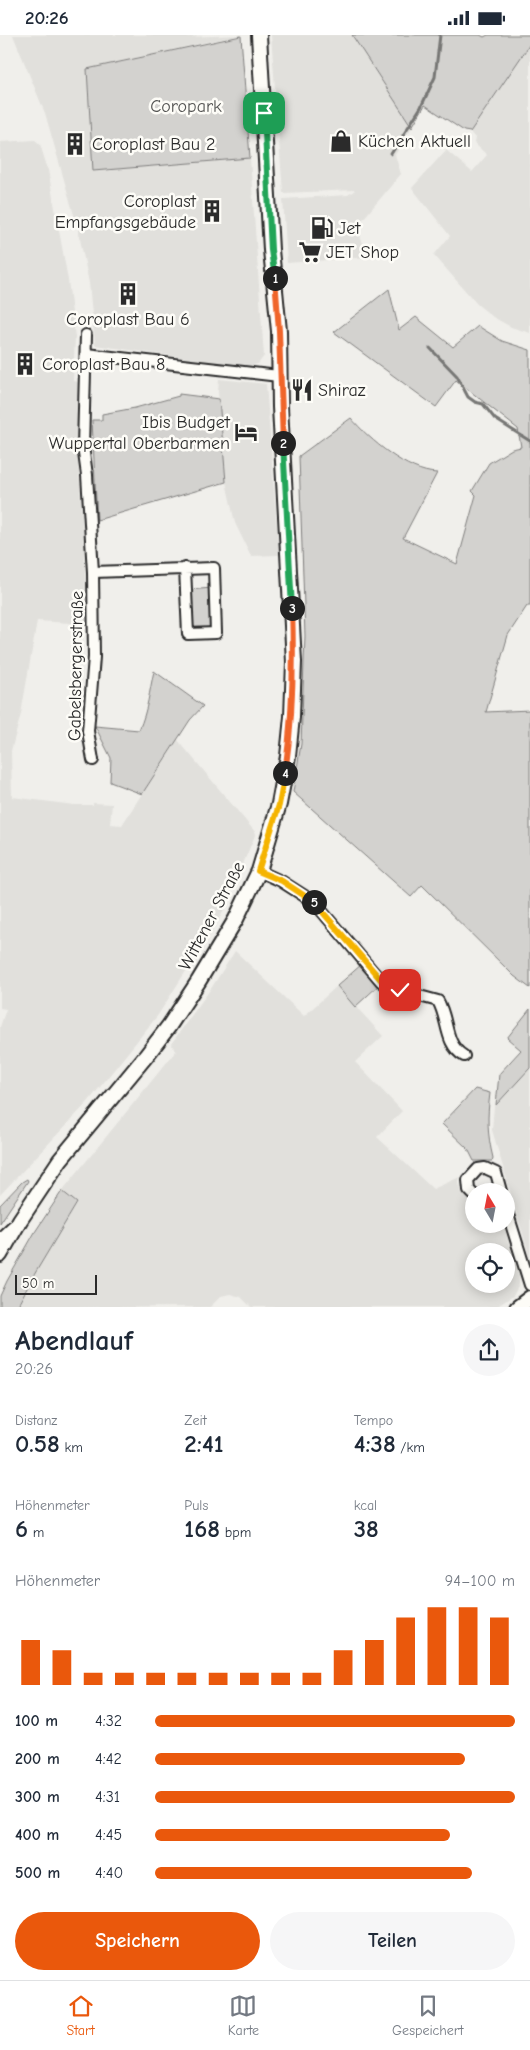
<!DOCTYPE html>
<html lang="de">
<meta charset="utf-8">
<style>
body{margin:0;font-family:"Comic Neue",sans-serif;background:#f6f6f7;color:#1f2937;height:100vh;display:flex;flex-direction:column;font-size:19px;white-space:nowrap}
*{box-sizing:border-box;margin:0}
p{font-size:16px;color:#747a83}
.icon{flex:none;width:28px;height:28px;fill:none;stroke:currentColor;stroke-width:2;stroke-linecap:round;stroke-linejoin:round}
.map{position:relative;height:1272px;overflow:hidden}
.drawer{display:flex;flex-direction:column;background:#fff;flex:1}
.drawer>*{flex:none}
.needle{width:32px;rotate:350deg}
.controls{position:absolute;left:465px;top:1148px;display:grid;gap:10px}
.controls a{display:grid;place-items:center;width:50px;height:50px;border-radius:50%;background:#fff;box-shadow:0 2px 12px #0003;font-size:25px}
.scale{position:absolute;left:15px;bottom:12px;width:82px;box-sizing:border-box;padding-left:5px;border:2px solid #2b2b2b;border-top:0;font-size:14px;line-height:18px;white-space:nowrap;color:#2b2b2b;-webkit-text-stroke:4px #fdfcf7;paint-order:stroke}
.pin{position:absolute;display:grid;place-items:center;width:42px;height:42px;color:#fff;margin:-21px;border-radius:10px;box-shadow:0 2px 8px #0006}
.km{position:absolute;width:25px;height:25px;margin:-12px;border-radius:50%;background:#222;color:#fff;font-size:14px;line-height:25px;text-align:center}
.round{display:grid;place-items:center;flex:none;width:52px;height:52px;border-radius:26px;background:#f6f6f7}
.headline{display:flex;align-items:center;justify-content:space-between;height:85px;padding:0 15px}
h1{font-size:28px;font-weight:800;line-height:38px}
.metrics{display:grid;grid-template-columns:repeat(3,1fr);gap:8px;height:85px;padding:5px 15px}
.metrics div{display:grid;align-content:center}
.metrics b{font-size:25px;font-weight:800}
.metrics small{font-size:14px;font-weight:400}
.metrics p{font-size:14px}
.chart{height:140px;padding:10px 15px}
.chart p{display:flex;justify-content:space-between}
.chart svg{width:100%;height:90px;margin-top:5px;stroke:#ea580c;stroke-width:6}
.cta{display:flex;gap:10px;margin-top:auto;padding:10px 15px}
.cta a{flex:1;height:58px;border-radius:30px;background:#ea580c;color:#fff;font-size:20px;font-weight:800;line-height:58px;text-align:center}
.cta a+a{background:#f6f6f7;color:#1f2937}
ul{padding:0 15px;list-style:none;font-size:16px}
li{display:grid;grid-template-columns:80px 60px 1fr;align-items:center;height:38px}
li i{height:12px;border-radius:6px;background:#ea580c}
.status{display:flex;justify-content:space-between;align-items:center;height:35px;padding:0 25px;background:#fff;direction:ltr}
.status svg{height:14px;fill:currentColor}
.tabs{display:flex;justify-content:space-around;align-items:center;height:70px;border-top:1px solid #e0e1e3;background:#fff;font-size:14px;color:#747a83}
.tabs a{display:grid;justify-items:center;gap:2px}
.tabs .current{color:#ea580c}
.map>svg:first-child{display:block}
</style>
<div class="status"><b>20:26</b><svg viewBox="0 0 49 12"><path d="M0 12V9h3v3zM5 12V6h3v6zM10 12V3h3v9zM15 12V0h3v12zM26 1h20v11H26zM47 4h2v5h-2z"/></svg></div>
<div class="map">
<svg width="530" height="1273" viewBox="0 0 530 1273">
<rect width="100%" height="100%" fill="#f0efeb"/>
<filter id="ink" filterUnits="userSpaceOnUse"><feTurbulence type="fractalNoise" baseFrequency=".02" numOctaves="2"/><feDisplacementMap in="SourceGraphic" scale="10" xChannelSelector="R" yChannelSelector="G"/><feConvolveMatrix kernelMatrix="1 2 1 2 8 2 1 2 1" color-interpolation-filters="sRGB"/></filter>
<g filter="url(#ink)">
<!-- built -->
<g fill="#e1e0dc" fill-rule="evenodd">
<path d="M13,0h170l1,2 57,-2 -154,34 6,102 157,-13 14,198 -6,8 -11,3 -152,-22 -6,-62 -11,-54 -33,-116z"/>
<path d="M271,0h81l60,92 -17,28 6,19 -43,51 3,14 9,18 -83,6 -4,-64 65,-4 7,-5 -72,3z"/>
<path d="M530,9v289l-19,-6 -18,-10 -16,-13 -43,-49 16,-19 -38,-48 34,-38 26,22 15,-17 -13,-12 1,-5 -5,-6z"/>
<path d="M35,105l5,4 8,26 20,110 7,57 -2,44 6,1 -2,59 7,102 3,81 -50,-3 -16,93 -10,37 1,46 62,8h19v-2l19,1 -2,20 12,1 55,-86 79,94 -35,83 -63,99 -70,87 -88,93v-168l6,-18 -6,-1v-866z"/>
<path d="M219,344l47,5 13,171 -28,1 -16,-33 -9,-41 -8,-91z"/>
<path d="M235,916l69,65 33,-30 46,50 -28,26 47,49 -25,26 56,52 27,-12 -1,6 4,12 11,9v20h29l16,51v10l-6,11 -17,11h-245l-10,-10 -11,-3 -9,2 -11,11 -193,1 17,-33 43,-72 -15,-12 114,-140 -5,-7 41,-57zM474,1216h32v33h-32z"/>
<path d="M530,1033v190l-38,-128 2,-23z"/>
</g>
<!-- green -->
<g fill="#d3d2cf" stroke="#7f7e7d">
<path d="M352,0h128l4,2 4,-2h42v9l-60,88 -6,-1 -39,-26 -13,22z"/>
<path d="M241,1l9,122 -157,13 -6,-102z"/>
<path d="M389,254l10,41 17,-13 37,30 25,-21 24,15 28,9v256h-3l-19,29 -22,77 44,-2v278l-16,-12 -92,-91 -11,12 -118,-105 8,-48 4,-108 -6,-180 52,-38c19,22 56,54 86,55l-34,65 54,26 19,-69 -4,-4 17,-28 23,-14 9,-2 -3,-18 -62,-49 -20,27 -102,-75z"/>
<path d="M179,359l40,5 7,83 -129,38 -5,-100h10v-6l33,-6 44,-12z"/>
<path d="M212,553l-1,40 -16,2 -4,-4 -2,-36z"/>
<path d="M154,636l49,35 -13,14 -48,74 -32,-12 1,-24 -16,-32 44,4c9,-21 10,-37 15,-59z"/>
<path d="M362,929l17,21 -24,22 -18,-21z"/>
<path d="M530,974v59l-34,37 3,-31 22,-24 -14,-12z"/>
<path d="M475,1054l15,4c-3,25 -3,40 3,65l-1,3h-18l-6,-12 -26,-25z"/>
<path d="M27,1144l1,2 -28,42v-18l22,-23z"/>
<path d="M62,1156l15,12 -43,72 -17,32h-17v-11l7,-15 28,-49z"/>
</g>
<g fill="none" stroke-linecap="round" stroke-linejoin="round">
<!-- stream -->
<g stroke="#777775" stroke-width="3">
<path d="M391,119l30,-47 14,-30 5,-42"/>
<path d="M430,313l27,28 11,21 7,5 8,2 12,15 35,22"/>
</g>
<defs>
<g id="minor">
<path d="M86,300l-3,111 4,29 6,97 1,85 -6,74 5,29"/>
<path d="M86,319l193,22"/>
<path d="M93,537l121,-4 2,65 -28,1 -3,-66"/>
<path d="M259,836l22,10 33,21 67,79 9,7 48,13c11,19 6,43 26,55"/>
<path d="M474,1160l-5,-5 -1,-10 10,-11 7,-1 11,5 5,18"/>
<path d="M506,1173l24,77"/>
<path d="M0,1203l13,-12"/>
</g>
<g id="secondary">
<path d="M0,1220l20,-35 40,-60 86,-104 23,-30 29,-44 38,-63 23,-48 20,-67 9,-48 4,-39 2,-55 -14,-255 -1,-76 -8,-81 -12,-215"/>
<path d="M517,1273l13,-10"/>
</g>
</defs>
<!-- minor casing -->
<use href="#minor" stroke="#2b2b2b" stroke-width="14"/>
<!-- secondary casing -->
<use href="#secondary" stroke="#2b2b2b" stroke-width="18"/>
<!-- minor -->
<use href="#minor" stroke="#fdfcf7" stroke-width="10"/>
<!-- secondary -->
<use href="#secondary" stroke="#fdfcf7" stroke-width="14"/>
</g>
</g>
<g fill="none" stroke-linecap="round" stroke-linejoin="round" filter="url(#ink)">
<defs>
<path id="split-1" d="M264,78l7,137 4,28"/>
<path id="split-2" d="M275,243l4,53 4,112"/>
<path id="split-3" d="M283,408l9,165"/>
<path id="split-4" d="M285,738c8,-55 9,-110 7,-165"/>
<path id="split-5" d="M285,738l-6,32 -21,66 24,10 32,21"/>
<path id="split-6" d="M314,867l68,79 8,7 10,2"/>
</defs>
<!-- split-1 casing -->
<use href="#split-1" stroke="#fff" stroke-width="10"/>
<!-- split-2 casing -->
<use href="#split-2" stroke="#fff" stroke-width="10"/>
<!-- split-3 casing -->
<use href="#split-3" stroke="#fff" stroke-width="10"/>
<!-- split-4 casing -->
<use href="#split-4" stroke="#fff" stroke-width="10"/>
<!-- split-5 casing -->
<use href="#split-5" stroke="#fff" stroke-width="10"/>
<!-- split-6 casing -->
<use href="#split-6" stroke="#fff" stroke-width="10"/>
<!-- split-1 -->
<use href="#split-1" stroke="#22a559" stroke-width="6"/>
<!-- split-2 -->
<use href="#split-2" stroke="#f0652b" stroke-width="6"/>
<!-- split-3 -->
<use href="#split-3" stroke="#22a559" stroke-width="6"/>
<!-- split-4 -->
<use href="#split-4" stroke="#f0652b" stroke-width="6"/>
<!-- split-5 -->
<use href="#split-5" stroke="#f5b400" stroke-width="6"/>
<!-- split-6 -->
<use href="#split-6" stroke="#f5b400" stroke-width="6"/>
</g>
<!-- icons -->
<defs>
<symbol id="shop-bare" viewBox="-9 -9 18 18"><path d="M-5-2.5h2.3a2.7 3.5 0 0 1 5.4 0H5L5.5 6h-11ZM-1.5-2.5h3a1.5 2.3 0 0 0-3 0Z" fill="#2b2b2b" stroke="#fdfcf7" stroke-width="2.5" paint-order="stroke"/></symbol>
<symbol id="building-bare" viewBox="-9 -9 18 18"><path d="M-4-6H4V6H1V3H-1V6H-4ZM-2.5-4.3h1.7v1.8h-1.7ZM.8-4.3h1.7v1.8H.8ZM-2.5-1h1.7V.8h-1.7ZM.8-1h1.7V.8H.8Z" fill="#2b2b2b" stroke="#fdfcf7" stroke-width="2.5" paint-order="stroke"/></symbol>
<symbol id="fuel-bare" viewBox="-9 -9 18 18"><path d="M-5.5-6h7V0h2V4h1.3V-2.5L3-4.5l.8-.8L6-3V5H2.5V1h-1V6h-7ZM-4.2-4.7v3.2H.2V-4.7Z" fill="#2b2b2b" stroke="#fdfcf7" stroke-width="2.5" paint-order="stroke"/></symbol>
<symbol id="supermarket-bare" viewBox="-9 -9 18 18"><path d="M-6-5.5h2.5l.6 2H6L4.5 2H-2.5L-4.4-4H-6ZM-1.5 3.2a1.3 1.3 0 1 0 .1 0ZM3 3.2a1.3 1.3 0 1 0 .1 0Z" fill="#2b2b2b" stroke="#fdfcf7" stroke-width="2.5" paint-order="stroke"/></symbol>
<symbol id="restaurant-bare" viewBox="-9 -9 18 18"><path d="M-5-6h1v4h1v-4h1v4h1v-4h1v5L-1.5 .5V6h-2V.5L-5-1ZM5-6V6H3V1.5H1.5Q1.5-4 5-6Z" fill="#2b2b2b" stroke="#fdfcf7" stroke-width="2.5" paint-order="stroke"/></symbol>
<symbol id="hotel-bare" viewBox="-9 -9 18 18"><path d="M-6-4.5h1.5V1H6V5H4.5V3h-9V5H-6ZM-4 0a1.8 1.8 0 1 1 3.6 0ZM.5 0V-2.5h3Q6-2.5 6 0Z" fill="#2b2b2b" stroke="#fdfcf7" stroke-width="2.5" paint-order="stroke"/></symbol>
</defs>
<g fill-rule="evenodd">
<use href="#shop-bare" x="325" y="90" width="32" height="32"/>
<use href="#building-bare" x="59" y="93" width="32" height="32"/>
<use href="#building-bare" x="196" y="160" width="32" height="32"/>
<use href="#fuel-bare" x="306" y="177" width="32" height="32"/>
<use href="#supermarket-bare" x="294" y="201" width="32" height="32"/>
<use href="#building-bare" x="112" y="243" width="32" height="32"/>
<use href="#building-bare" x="9" y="313" width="32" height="32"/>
<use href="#restaurant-bare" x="286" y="339" width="32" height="32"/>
<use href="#hotel-bare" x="230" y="381" width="32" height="32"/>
</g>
<g text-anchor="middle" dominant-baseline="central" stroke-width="5" stroke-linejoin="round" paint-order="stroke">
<!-- park labels -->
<g font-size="18" fill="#555554" stroke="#fdfcf7">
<text x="186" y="71">Coropark</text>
</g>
<!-- poi labels -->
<g font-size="18" fill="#2b2b2b" stroke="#fdfcf7" text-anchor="start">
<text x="358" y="106">Küchen Aktuell</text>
<text x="92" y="109">Coroplast Bau 2</text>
<text x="196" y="166" text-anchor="end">Coroplast<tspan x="196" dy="21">Empfangsgebäude</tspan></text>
<text x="338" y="193">Jet</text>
<text x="326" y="217">JET Shop</text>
<text x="128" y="284" text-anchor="middle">Coroplast Bau 6</text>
<text x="42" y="329">Coroplast Bau 8</text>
<text x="318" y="355">Shiraz</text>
<text x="230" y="387" text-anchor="end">Ibis Budget<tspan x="230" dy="21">Wuppertal Oberbarmen</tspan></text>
</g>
<!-- street labels -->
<g font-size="18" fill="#2b2b2b" stroke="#fdfcf7">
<text transform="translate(76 631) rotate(-89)">Gabelsbergerstraße</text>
<text transform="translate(212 881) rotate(-62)">Wittener Straße</text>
</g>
</g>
</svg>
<div class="controls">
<a><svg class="needle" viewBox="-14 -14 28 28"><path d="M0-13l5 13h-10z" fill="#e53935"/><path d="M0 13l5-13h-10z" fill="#747a83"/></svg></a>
<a><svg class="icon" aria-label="locate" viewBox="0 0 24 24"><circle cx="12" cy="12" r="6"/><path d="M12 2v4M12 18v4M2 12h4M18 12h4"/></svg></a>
</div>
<div class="scale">50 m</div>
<div class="pin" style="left:264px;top:78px;background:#1e9e55"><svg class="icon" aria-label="arrive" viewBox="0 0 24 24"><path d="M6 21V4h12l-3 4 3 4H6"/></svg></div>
<div class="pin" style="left:400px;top:955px;background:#d93025"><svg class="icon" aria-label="check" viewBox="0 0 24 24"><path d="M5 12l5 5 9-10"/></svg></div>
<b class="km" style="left:275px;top:243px">1</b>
<b class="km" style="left:283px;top:408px">2</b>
<b class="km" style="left:292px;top:573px">3</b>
<b class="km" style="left:285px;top:738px">4</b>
<b class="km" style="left:314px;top:867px">5</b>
</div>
<section class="drawer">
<div class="headline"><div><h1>Abendlauf</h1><p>20:26</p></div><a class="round"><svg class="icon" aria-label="share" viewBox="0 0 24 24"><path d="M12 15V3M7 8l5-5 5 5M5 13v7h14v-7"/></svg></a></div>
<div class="metrics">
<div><p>Distanz</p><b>0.58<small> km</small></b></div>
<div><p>Zeit</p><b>2:41</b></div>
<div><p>Tempo</p><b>4:38<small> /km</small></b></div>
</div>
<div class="metrics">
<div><p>Höhenmeter</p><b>6<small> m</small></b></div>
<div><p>Puls</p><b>168<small> bpm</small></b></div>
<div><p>kcal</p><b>38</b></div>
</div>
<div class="chart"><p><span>Höhenmeter</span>94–100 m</p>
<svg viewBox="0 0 160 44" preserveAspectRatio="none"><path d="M5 44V22M15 44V27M25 44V38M35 44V38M45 44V38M55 44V38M65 44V38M75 44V38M85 44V38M95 44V38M105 44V27M115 44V22M125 44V11M135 44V6M145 44V6M155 44V11"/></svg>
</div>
<ul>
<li><b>100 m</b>4:32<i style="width:100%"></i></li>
<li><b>200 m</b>4:42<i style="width:86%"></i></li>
<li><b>300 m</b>4:31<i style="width:100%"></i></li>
<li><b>400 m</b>4:45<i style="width:82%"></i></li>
<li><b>500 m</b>4:40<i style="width:88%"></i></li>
</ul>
<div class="cta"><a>Speichern</a><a>Teilen</a></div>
</section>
<nav class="tabs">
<a class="current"><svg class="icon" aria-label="home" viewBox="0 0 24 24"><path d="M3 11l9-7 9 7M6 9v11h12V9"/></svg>Start</a>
<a><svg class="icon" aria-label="map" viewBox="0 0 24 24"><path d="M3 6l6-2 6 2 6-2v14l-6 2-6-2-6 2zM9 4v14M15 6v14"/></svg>Karte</a>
<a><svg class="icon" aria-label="saved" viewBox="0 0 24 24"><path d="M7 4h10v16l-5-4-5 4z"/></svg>Gespeichert</a>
</nav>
